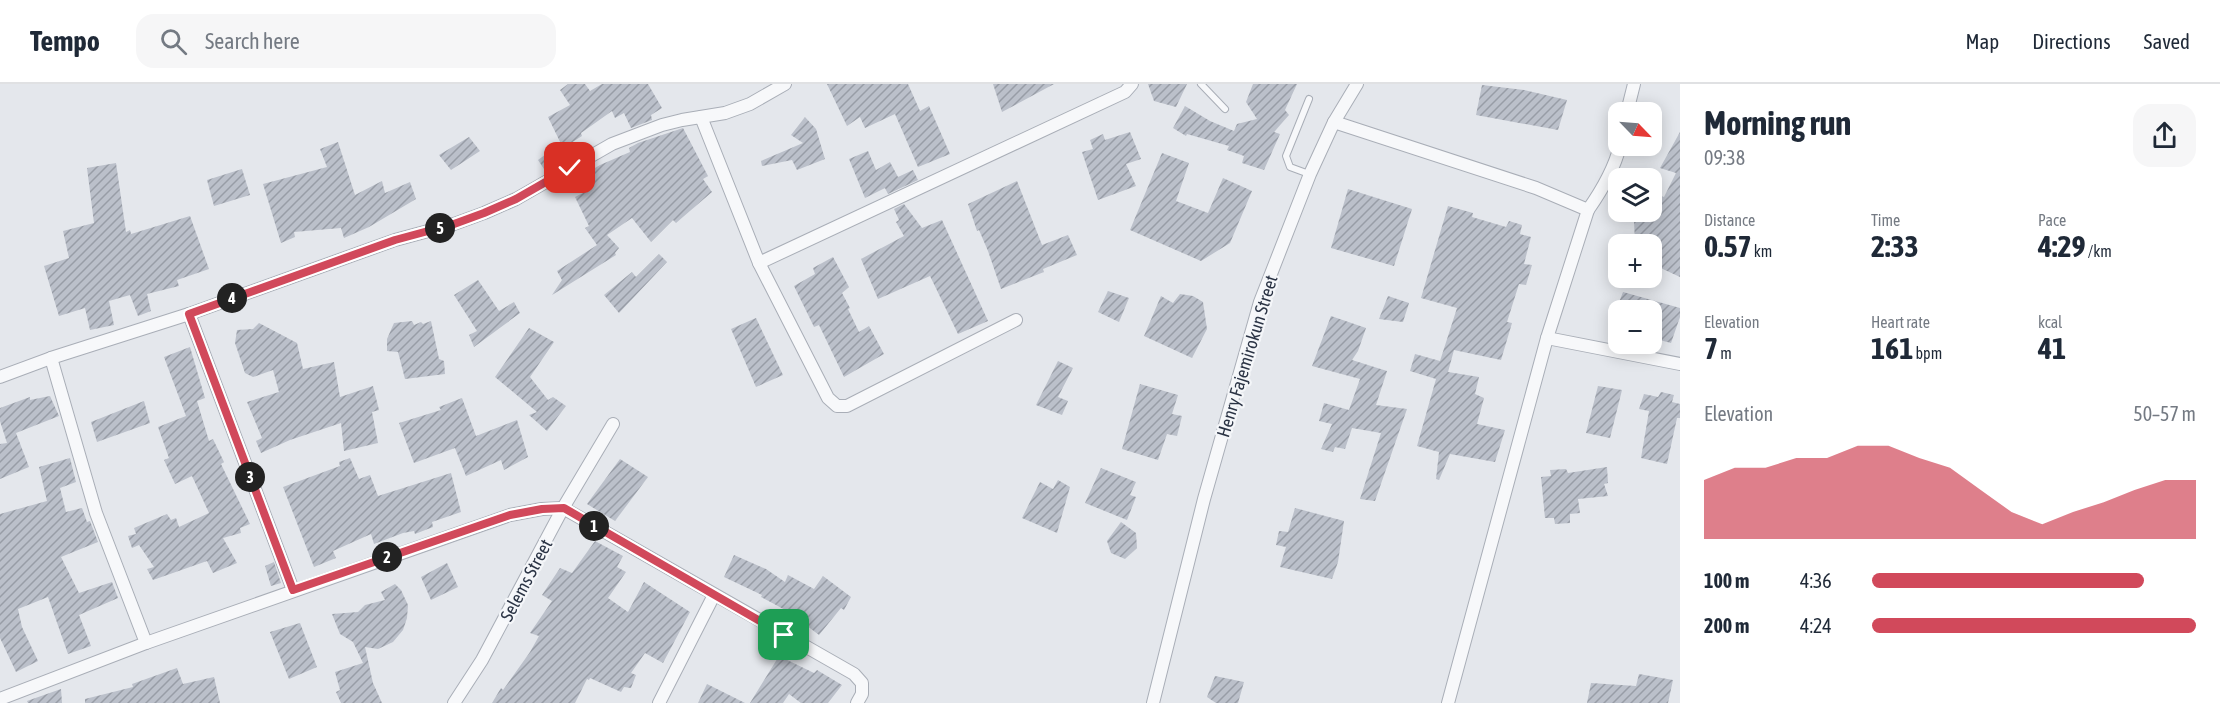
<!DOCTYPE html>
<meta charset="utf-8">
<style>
body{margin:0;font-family:"Asap Condensed",sans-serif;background:#f6f6f7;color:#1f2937;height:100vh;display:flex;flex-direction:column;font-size:22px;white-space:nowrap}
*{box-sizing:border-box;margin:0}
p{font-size:20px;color:#747a83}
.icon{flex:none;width:33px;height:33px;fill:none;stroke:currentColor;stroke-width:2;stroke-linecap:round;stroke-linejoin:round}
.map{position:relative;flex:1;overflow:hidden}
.details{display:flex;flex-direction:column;background:#fff;width:540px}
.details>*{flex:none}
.needle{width:39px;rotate:115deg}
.tools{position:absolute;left:1608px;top:18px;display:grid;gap:12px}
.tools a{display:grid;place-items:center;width:54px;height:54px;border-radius:12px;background:#fff;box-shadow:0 3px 15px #0003;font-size:30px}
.pin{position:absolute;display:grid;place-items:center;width:51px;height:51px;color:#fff;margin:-26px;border-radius:12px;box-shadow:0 3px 9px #0006}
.km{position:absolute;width:30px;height:30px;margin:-15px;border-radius:50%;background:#222;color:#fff;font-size:16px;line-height:30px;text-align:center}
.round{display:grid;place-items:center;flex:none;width:63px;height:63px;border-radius:18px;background:#f6f6f7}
.overview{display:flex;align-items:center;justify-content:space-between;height:102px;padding:0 24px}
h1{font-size:33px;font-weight:700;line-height:45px}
.metrics{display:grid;grid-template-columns:repeat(3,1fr);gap:9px;height:102px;padding:6px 24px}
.metrics div{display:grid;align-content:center}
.metrics b{font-size:30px;font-weight:700}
.metrics small{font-size:16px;font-weight:400}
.metrics p{font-size:16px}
.chart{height:168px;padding:12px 24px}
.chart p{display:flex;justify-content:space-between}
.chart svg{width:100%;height:108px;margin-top:6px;fill:#d1495b;opacity:.7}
ul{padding:0 24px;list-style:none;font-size:20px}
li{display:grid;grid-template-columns:96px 72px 1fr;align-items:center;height:45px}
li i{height:15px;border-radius:8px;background:#d1495b}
header{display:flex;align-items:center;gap:36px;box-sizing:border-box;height:84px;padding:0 30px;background:#fff;border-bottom:2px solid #e0e1e3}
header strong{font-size:28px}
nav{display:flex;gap:33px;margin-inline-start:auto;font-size:21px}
.search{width:420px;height:54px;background:#f6f6f7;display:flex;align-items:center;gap:15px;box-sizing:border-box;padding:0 21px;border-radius:18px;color:#747a83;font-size:22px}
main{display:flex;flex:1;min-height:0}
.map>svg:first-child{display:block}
</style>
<header>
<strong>Tempo</strong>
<div class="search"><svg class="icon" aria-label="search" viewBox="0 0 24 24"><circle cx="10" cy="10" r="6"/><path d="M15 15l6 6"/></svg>Search here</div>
<nav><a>Map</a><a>Directions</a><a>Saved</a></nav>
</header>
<main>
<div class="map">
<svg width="1680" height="619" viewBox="0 0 1680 619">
<defs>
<pattern id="building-hatch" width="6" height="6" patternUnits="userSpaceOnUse" patternTransform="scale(1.5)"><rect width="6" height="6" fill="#bbc0ca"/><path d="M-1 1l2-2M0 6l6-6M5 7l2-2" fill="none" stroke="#989da6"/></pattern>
</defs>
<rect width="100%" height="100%" fill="#e4e7ec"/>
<!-- building -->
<g fill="url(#building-hatch)">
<path d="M568,0h17l5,7 12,-7h46l14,24 -11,7 1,5 -21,8 -7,-15 -9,5 -3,-7 -31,22 1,3 -19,12 -15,-31 22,-12 -10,-15z"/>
<path d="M827,0h81l12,27 9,-5 21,48 -32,13 -23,-53 -30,14 -5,-11 -13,9z"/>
<path d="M993,0h61l-52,28z"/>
<path d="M1148,0h39l-11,23 -22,-6z"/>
<path d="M1253,0h44l-12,26 4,5 -15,17 6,2 -16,36 -22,-7 2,-7 -17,-6 2,-4 -42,-12 -1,2 -13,-8 12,-22 25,15 24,10 3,-7 20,-5 -11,-17z"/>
<path d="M1482,1l42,5 43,10 -9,30 -82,-15z"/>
<path d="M805,33l11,12 9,30 -28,11 -5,-10 -30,6 -1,-5 42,-18 -12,-8z"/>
<path d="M683,44l25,48 -5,3 9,13 -36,31 -3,-3 -22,22 -19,-24 -25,17 12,13 -4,5 1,2 -64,40 10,-15 -5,-9 40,-26 -12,-17 4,-2 -14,-29 8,-4 -12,-11 29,-17 30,-13 -1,-4 9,-5z"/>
<path d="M1130,48l11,27 -15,5 10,22 -38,14 -16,-48 11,-3 -3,-9 13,-6 2,6z"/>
<path d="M1680,48v145l-28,-13v-20h-17l-1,-23 2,-9h16v-8l3,1 4,-10 5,2 12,-24 -16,-5z"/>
<path d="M469,53l11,14 -29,19 -12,-15z"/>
<path d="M338,58l17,53 27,-14 3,12 25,-11 6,17 -47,28 -25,11 -3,-10 -47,4 1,5 -14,6 -18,-59 64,-17 -7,-18z"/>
<path d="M553,65l5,10 -14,10 -6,-9z"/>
<path d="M868,67l8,19 14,-8 8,15 15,-7 5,10 -30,14 -3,-6 -20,10 -16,-39z"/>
<path d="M1162,69l27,10 -13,38 32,12 15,-35 29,13 -22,52 -29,18 -71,-31z"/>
<path d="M116,79l10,69 4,-2 1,4 59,-18 19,53 -32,11 2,6 -32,8 4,17 -13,5 -8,-21 -21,6 5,24 -24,5 -5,-22 -26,8 -15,-50 25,-8 -6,-27 31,-8 -7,-55z"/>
<path d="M242,85l8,26 -36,11 -7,-26z"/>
<path d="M1017,97l25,64 26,-10 9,20 -34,14 1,3 -43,17 -13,-38 -9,-21 -2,1 -9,-27z"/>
<path d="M1348,105l64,20 -18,57 -63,-18z"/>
<path d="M904,120l18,24 20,-8 46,101 -30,13 -28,-58 -52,23 -17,-40 43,-23 -8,-14 3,-2 -5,-11z"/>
<path d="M1448,122l25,7 -1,4 34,10 3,-6 13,4 -2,9 11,3 -7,27 8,1 -6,20 -7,-1 -12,38 5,1 -11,37 -47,-10 -6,22 31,5 -4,17 9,4 -7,26 28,6 -10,32 -45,-8 -11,26 -3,-1 3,-27 -22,-6 19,-67 -26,-8 5,-17 25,7 17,-53 -36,-10z"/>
<path d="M659,170l8,8 -48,51 -15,-18 28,-23 4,5z"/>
<path d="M833,173l16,30 -7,6 8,15 -2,1 11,23 10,-6 15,28 -40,23 -25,-52 -5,2 -20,-41 21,-12 -2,-6z"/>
<path d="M478,196l21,31 15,-9 6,11 -46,34 -5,-12 8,-4 -23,-36z"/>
<path d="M1108,207l21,7 -10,24 -21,-10z"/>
<path d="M1623,208l57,16v9l-9,26 -19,-5v-28h-36z"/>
<path d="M1180,210l13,2 10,6 4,27 -15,29 -48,-22 17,-40 12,7z"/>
<path d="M1388,212l21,7 -6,19 -24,-3z"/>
<path d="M1331,232l35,12 -8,23 -6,9 35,11 -11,34 31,4 -32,92 -15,-2 21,-66 -29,-5 -7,21 -10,-2 -2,5 -12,-3 11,-25 -13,-3 5,-18 25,7 11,-31 -48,-13z"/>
<path d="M756,234l27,57 -27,12 -25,-58z"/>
<path d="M412,237l2,4 7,-3 2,2 8,-3 8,38 5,2 1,13 -40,5 -7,-27 -11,-1v-12l7,-16z"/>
<path d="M259,239l38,20 6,26 31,-7 6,35 33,-11 6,24 -7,2 6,31 -34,8 -3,-28 -51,17 -29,13 -5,-12 6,-3 -15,-36 32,-10 -6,-22 -20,7 -8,-4 -10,-30 2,-13 16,-1z"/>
<path d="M529,244l25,14 -24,35 18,23 5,-3 13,9 -19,25 -18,-16 8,-3 -42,-35z"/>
<path d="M190,263l15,51 -8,3 12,40 4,-2 11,23 -3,2 29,60 -10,4 1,5 -18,5 14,25 -24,10 -6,-12 -54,19 -6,-11 7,-2 -15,-22 -7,3 -4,-12 8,-2 -2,-6 33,-14 4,6 5,-2 3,9 30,-14 -17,-37 -17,8 -11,-24 5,-2 -11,-31 28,-11 -22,-59z"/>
<path d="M1058,277l15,7 -15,29 10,4 -6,14 -26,-10z"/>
<path d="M1140,300l38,11 -6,19 10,2 -5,20 -10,-2 -9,26 -36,-11z"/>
<path d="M1598,302l24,4 -12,48 -24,-5z"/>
<path d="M1661,308l13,3 -2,7 8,2v14h-3l-10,46 -26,-6 8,-47 -10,-2 5,-15 14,3z"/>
<path d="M50,312l9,20 -43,17 13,34 -29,12v-35l7,-1 -7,-22v-13l30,-11v3z"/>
<path d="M462,314l14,38 41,-16 11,37 -24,13 -3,-10 -35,16 -11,-28 -41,15 -15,-40 42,-13 -2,-3z"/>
<path d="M144,317l6,22 -53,19 -6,-20z"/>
<path d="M70,374l6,24 -16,6 6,24 16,-4 5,14 3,-1 8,21 -37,15 18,36 33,-11 6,16 -39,17 12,31 -23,8 -20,-57 -30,12 4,18 16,34 -22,11 -16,-34v-124l47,-13 -8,-34z"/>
<path d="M350,374l9,21 11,-4 8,21 73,-23 10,39 -29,10 1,5 -18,7 -1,-3 -11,2 -29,11 -3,-10 -38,17 3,7 -22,9 -31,-80 57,-21 -1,-4z"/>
<path d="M620,375l28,18 -33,44 -28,-17z"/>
<path d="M1607,383l1,16 -4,1 4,12 -30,3 2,14 -10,1v9l-15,1 -1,-6h-9l-4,-41 10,-1 -1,-6 16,-1 2,4z"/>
<path d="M1101,384l35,14 -6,13 6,2 -9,23 -42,-17z"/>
<path d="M1058,396l12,7 -13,46 -35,-15 18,-36 13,7z"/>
<path d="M1295,424l49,13 -6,41 -6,17 -52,-12 6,-20 -10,-2 3,-14 9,1z"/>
<path d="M1121,438l15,11 1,15 -12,11 -14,-6 -4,-12z"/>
<path d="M595,457l28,15 -6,11 9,5 -18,26 20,14 16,-30 46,30 -27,51 -18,-10 -14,20 5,2 -5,13 -7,-1 -3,5 -31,-14 -1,2 -2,-1 -12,24h-83l9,-15 2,2 27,-38 9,-16 -9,-3 22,-32 -10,-6 18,-27 12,5z"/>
<path d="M734,471l32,14 19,13 3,-7 26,14 9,-13 28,21 -7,13 -3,-2 -22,27 -30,-23 -28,-15 1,-2 -38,-18z"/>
<path d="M274,478l7,21 -10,3 -6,-20z"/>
<path d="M447,479l11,24 -27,13 -10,-23z"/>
<path d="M395,500l6,6 7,15 -1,13 -4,12 -10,12 -15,7 -13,-2 8,36 9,20h-41l-5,-11 4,-2 -5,-18 28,-9 -10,-21 -13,-8 -8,-20 26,-2 7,-7 20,-5 -4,-8z"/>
<path d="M300,539l17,44 -28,12 -19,-47z"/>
<path d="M779,572l35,17 3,-3 25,15 -14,18h-27l-12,-9 -6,9h-33z"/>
<path d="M177,584l6,16 31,-7 6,26h-135v-4l48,-12 -1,-3z"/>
<path d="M1639,590l34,6 -5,23h-81l4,-20 45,3z"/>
<path d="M1215,592l29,6 -6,21h-22l-9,-6z"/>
<path d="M707,600l38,19h-47z"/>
<path d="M61,605l1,14h-34l-1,-2z"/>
</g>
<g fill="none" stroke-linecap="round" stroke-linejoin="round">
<defs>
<g id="service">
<path d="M1201,0l24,25"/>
<path d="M1309,15l-23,57 4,11 19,7"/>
</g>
<g id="minor">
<path d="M1627,28l7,-28"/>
<path d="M701,33l58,146 366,-171 7,-8"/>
<path d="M1334,38l202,66 52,22 -41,128 -99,365"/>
<path d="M1588,126c14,-20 26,-40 32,-64"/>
<path d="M759,179l69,135 9,8h10l169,-86"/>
<path d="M189,230l104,276"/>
<path d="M1547,254l133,26"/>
<path d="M51,274l45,155 50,130"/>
<path d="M0,293l51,-19 138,-44 206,-74 59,-16 30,-11 32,-14 96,-55 50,-19 20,-5 43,-7 25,-9 35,-20"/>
<path d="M0,615l146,-56 364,-128 32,-6 21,-1 291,166 8,9v11l-5,9"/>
<path d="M454,619l28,-43 81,-152 50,-84"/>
<path d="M659,619l55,-108"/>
<path d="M1153,619l51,-204 56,-197 50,-128 24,-52 23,-38"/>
</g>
</defs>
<!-- service casing -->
<use href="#service" stroke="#a9aeb7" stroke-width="8"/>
<!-- minor casing -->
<use href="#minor" stroke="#a9aeb7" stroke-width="14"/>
<!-- service -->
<use href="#service" stroke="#f7f8fa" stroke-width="6"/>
<!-- minor -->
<use href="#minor" stroke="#f7f8fa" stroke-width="12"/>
</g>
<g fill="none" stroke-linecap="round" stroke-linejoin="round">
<defs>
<path id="route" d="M570,84l-54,31 -32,14 -30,11 -59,16 -206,74 104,276 217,-75 32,-6 22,-1 220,127"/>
</defs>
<!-- route casing -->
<use href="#route" stroke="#fff" stroke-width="12"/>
<!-- route -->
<use href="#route" stroke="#d1495b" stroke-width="8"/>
</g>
<g text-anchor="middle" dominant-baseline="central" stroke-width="4.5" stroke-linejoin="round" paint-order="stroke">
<!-- street labels -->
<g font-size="18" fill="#2b3445" stroke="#f4f6f9">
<text transform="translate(1247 272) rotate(-73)">Henry Fajemirokun Street</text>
<text transform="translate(526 496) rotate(-62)">Selems Street</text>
</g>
</g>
</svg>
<div class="tools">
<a><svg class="needle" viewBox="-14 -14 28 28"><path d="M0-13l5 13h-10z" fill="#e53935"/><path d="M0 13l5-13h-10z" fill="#747a83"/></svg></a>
<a><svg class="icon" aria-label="layers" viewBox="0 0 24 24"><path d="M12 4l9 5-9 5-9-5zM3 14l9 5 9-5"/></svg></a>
<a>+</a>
<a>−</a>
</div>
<div class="pin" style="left:784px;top:551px;background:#1e9e55"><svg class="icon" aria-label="arrive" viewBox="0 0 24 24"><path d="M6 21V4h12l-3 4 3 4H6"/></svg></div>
<div class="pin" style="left:570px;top:84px;background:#d93025"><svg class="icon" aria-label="check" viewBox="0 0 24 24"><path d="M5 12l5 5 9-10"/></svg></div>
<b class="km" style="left:594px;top:442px">1</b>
<b class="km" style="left:387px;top:473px">2</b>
<b class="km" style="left:250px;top:393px">3</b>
<b class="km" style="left:232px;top:214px">4</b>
<b class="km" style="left:440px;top:144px">5</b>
</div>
<section class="details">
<div class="overview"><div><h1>Morning run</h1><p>09:38</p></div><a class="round"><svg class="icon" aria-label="share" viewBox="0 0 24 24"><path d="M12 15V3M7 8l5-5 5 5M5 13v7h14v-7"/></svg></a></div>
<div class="metrics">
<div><p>Distance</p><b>0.57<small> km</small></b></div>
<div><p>Time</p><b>2:33</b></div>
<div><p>Pace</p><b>4:29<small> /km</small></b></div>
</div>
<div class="metrics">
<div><p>Elevation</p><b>7<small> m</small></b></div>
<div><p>Heart rate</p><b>161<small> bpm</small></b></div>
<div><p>kcal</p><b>41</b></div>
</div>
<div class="chart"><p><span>Elevation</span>50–57 m</p>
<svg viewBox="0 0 160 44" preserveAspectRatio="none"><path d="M0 44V20L10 15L20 15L30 11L40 11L50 6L60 6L70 11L80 15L90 24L100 33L110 38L120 33L130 29L140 24L150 20L160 20V44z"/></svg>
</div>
<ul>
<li><b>100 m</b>4:36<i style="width:84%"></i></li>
<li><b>200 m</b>4:24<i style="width:100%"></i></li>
</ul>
</section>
</main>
